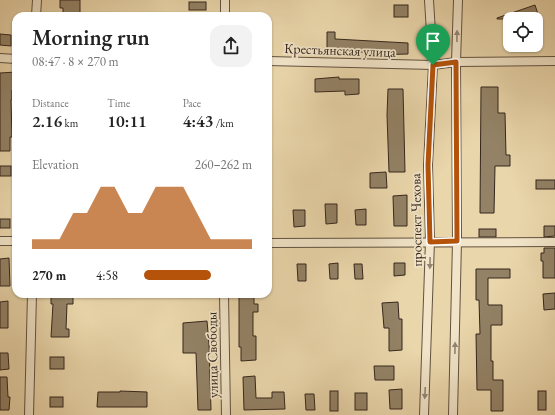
<!DOCTYPE html>
<meta charset="utf-8">
<style>
body{margin:0;font-family:"EB Garamond",serif;background:#f2f2f2;color:#222;height:100vh;display:flex;flex-direction:column;font-size:15px;white-space:nowrap}
*{box-sizing:border-box;margin:0}
p{font-size:13px;color:#767676}
.icon{flex:none;width:22px;height:22px;fill:none;stroke:currentColor;stroke-width:2;stroke-linecap:round;stroke-linejoin:round}
.map{position:relative;flex:1;overflow:hidden}
.sheet{position:absolute;left:12px;top:12px;width:260px;height:286px;display:flex;flex-direction:column;background:#fff;border-radius:12px;box-shadow:0 1px 3px #0004}
.sheet>*{flex:none}
.buttons{position:absolute;left:503px;top:12px;display:grid;gap:8px}
.buttons a{display:grid;place-items:center;width:40px;height:40px;border-radius:8px;background:#fff;box-shadow:0 1px 3px #0004;font-size:20px}
.pin{position:absolute;display:grid;place-items:center;width:34px;height:34px;color:#fff;margin:-41px -17px;border-radius:50% 50% 50% 0;rotate:-45deg;box-shadow:0 0 4px #0007}
.pin .icon{rotate:45deg}
.round{display:grid;place-items:center;flex:none;width:42px;height:42px;border-radius:12px;background:#f2f2f2}
.head{display:flex;align-items:center;justify-content:space-between;height:68px;padding:0 20px}
h1{font-size:22px;font-weight:600;line-height:30px}
.figures{display:grid;grid-template-columns:repeat(3,1fr);gap:6px;height:68px;padding:4px 20px}
.figures div{display:grid;align-content:center}
.figures b{font-size:17px;font-weight:600}
.figures small{font-size:11px;font-weight:400}
.figures p{font-size:11px}
.chart{height:112px;padding:8px 20px}
.chart p{display:flex;justify-content:space-between}
.chart svg{width:100%;height:72px;margin-top:4px;fill:#b45309;opacity:.7}
ul{padding:0 20px;list-style:none;font-size:13px}
li{display:grid;grid-template-columns:64px 48px 1fr;align-items:center;height:30px}
li i{height:10px;border-radius:5px;background:#b45309}
.map>svg:first-child{display:block}
</style>
<div class="map">
<svg width="555" height="415" viewBox="0 0 555 415">
<rect width="100%" height="100%" fill="#ead6ab"/>
<filter id="stains"><feTurbulence type="fractalNoise" baseFrequency=".005" numOctaves="4"/><feColorMatrix values="0 0 0 0 .2 0 0 0 0 .09 0 0 0 0 .02 0 0 0 .5 -.17"/></filter>
<radialGradient id="worn" r=".72"><stop offset=".6" stop-color="#630" stop-opacity="0"/><stop offset="1" stop-color="#630" stop-opacity=".3"/></radialGradient>
<!-- building -->
<g fill="#938266" stroke="#35261c">
<path d="M60,0h20v16h-17v-8h-3z"/>
<rect x="189" y="2" width="17" height="8"/>
<rect x="394" y="5" width="14" height="12"/>
<path d="M535,5l4,12 -7,2h-35v-1z"/>
<path d="M327,32h8v7l73,4v11l-40,1v-3h-41z"/>
<path d="M0,34l11,1v11l-11,-1z"/>
<path d="M16,72v18h-4v10h-1l1,37h-2v14h-10v-78z"/>
<path d="M339,77v2h20v15l-14,1v-4l-30,1v-13z"/>
<path d="M481,87h17v26h7l1,42h4v11h-15l-1,47h-14z"/>
<path d="M388,89h15l2,83h-16l-2,-57z"/>
<rect x="0" y="166" width="11" height="10"/>
<path d="M386,172l1,16h-17v-15z"/>
<rect x="536" y="180" width="19" height="9"/>
<path d="M407,195v31h-13l-1,-30z"/>
<path d="M325,204h12v19l-11,1z"/>
<path d="M366,209v16h-10l-1,-15z"/>
<path d="M293,210h12v16l-11,1z"/>
<rect x="0" y="219" width="10" height="9"/>
<path d="M544,226h11v10l-11,1z"/>
<rect x="479" y="229" width="17" height="8"/>
<path d="M544,248h11v30h-12v-17h-2v-8h3z"/>
<path d="M9,258l1,28h-10v-27z"/>
<path d="M338,263v16h-8l-1,-15z"/>
<path d="M394,263h11v12l-11,1z"/>
<path d="M297,264h9v17h-8z"/>
<path d="M354,264h8l1,15h-8z"/>
<path d="M476,269h34v9h-22v27h14v20h-11v36h2v19h10v31h-12v-21h-14l-1,-56h4l-1,-34h-3z"/>
<path d="M555,293v16l-11,1 -1,-16z"/>
<path d="M239,294h15v10h4v8h-5v24h3v24l-15,1v-14h-2z"/>
<path d="M51,296h22v8h-6l-1,25h3v8h-18l2,-33h-2z"/>
<path d="M8,301v27h-8v-26z"/>
<path d="M398,302l1,17h3v31l-13,1v-23h-5l-2,-25z"/>
<path d="M207,321l2,23 2,66h-13l-2,-57h-13v-30z"/>
<path d="M0,353h8l1,16 -9,1z"/>
<rect x="50" y="357" width="14" height="12"/>
<path d="M374,366h20v14h-19z"/>
<path d="M255,376l1,22h16v-6h12l1,17 -41,1 -1,-33z"/>
<path d="M0,377h7l1,20h2l-1,13h-9z"/>
<path d="M402,389v20h-12l-1,-19z"/>
<path d="M120,391l27,1v15h-50l1,-15h22z"/>
<rect x="330" y="391" width="8" height="20"/>
<rect x="538" y="391" width="8" height="19"/>
<rect x="355" y="393" width="12" height="17"/>
<path d="M305,394h9l1,16h-9z"/>
<rect x="50" y="397" width="13" height="10"/>
</g>
<g fill="none" stroke-linecap="round" stroke-linejoin="round">
<defs>
<g id="minor">
<path d="M36,16l1,-16"/>
<path d="M225,16v-16"/>
<path d="M0,58l16,1"/>
<path d="M268,61l165,4 23,-3 99,-1"/>
<path d="M0,241h16"/>
<path d="M268,243l287,-1"/>
<path d="M224,294l2,121"/>
<path d="M29,415l3,-121"/>
<path d="M424,415l6,-174 -2,-76 5,-100 -4,-65"/>
<path d="M453,415l4,-174 -1,-179 2,-62"/>
</g>
</defs>
<!-- minor casing -->
<use href="#minor" stroke="#625240" stroke-width="10"/>
<!-- minor -->
<use href="#minor" stroke="#f1e4c8" stroke-width="8"/>
</g>
<!-- one-way arrows -->
<defs><path id="oneway-solid" d="M-6-.8H1V-3.2L6.5 0L1 3.2V.8H-6Z"/></defs>
<g fill="#938572">
<use href="#oneway-solid" transform="translate(457 36) rotate(-89)"/>
<use href="#oneway-solid" transform="translate(430 263) rotate(91)"/>
<use href="#oneway-solid" transform="translate(455 348) rotate(-89)"/>
<use href="#oneway-solid" transform="translate(425 393) rotate(93)"/>
</g>
<g fill="none" stroke-linecap="round" stroke-linejoin="round">
<defs>
<path id="route" d="M456,62l1,179 -27,1 -2,-77 5,-100z"/>
</defs>
<!-- route casing -->
<use href="#route" stroke="#fff" stroke-width="8"/>
<!-- route -->
<use href="#route" stroke="#b45309" stroke-width="5"/>
</g>
<g text-anchor="middle" dominant-baseline="central" stroke-width="3.5" stroke-linejoin="round" paint-order="stroke">
<!-- street labels -->
<g font-size="14" fill="#35261c" stroke="#f1e4c8">
<text transform="translate(340 50) rotate(2)">Крестьянская улица</text>
<text transform="translate(416 220) rotate(-91)">проспект Чехова</text>
<text transform="translate(212 355) rotate(-91)">улица Свободы</text>
</g>
</g>
<rect width="100%" height="100%" filter="url(#stains)"/>
<rect width="100%" height="100%" fill="url(#worn)"/>
</svg>
<div class="buttons">
<a><svg class="icon" aria-label="locate" viewBox="0 0 24 24"><circle cx="12" cy="12" r="6"/><path d="M12 2v4M12 18v4M2 12h4M18 12h4"/></svg></a>
</div>
<div class="pin" style="left:433px;top:65px;background:#1e9e55"><svg class="icon" aria-label="arrive" viewBox="0 0 24 24"><path d="M6 21V4h12l-3 4 3 4H6"/></svg></div>
<section class="sheet">
<div class="head"><div><h1>Morning run</h1><p>08:47 · 8 × 270 m</p></div><a class="round"><svg class="icon" aria-label="share" viewBox="0 0 24 24"><path d="M12 15V3M7 8l5-5 5 5M5 13v7h14v-7"/></svg></a></div>
<div class="figures">
<div><p>Distance</p><b>2.16<small> km</small></b></div>
<div><p>Time</p><b>10:11</b></div>
<div><p>Pace</p><b>4:43<small> /km</small></b></div>
</div>
<div class="chart"><p><span>Elevation</span>260–262 m</p>
<svg viewBox="0 0 160 44" preserveAspectRatio="none"><path d="M0 44V38L10 38L20 38L30 22L40 22L50 6L60 6L70 22L80 22L90 6L100 6L110 6L120 22L130 38L140 38L150 38L160 38V44z"/></svg>
</div>
<ul>
<li><b>270 m</b>4:58<i style="width:62%"></i></li>
</ul>
</section>
</div>
